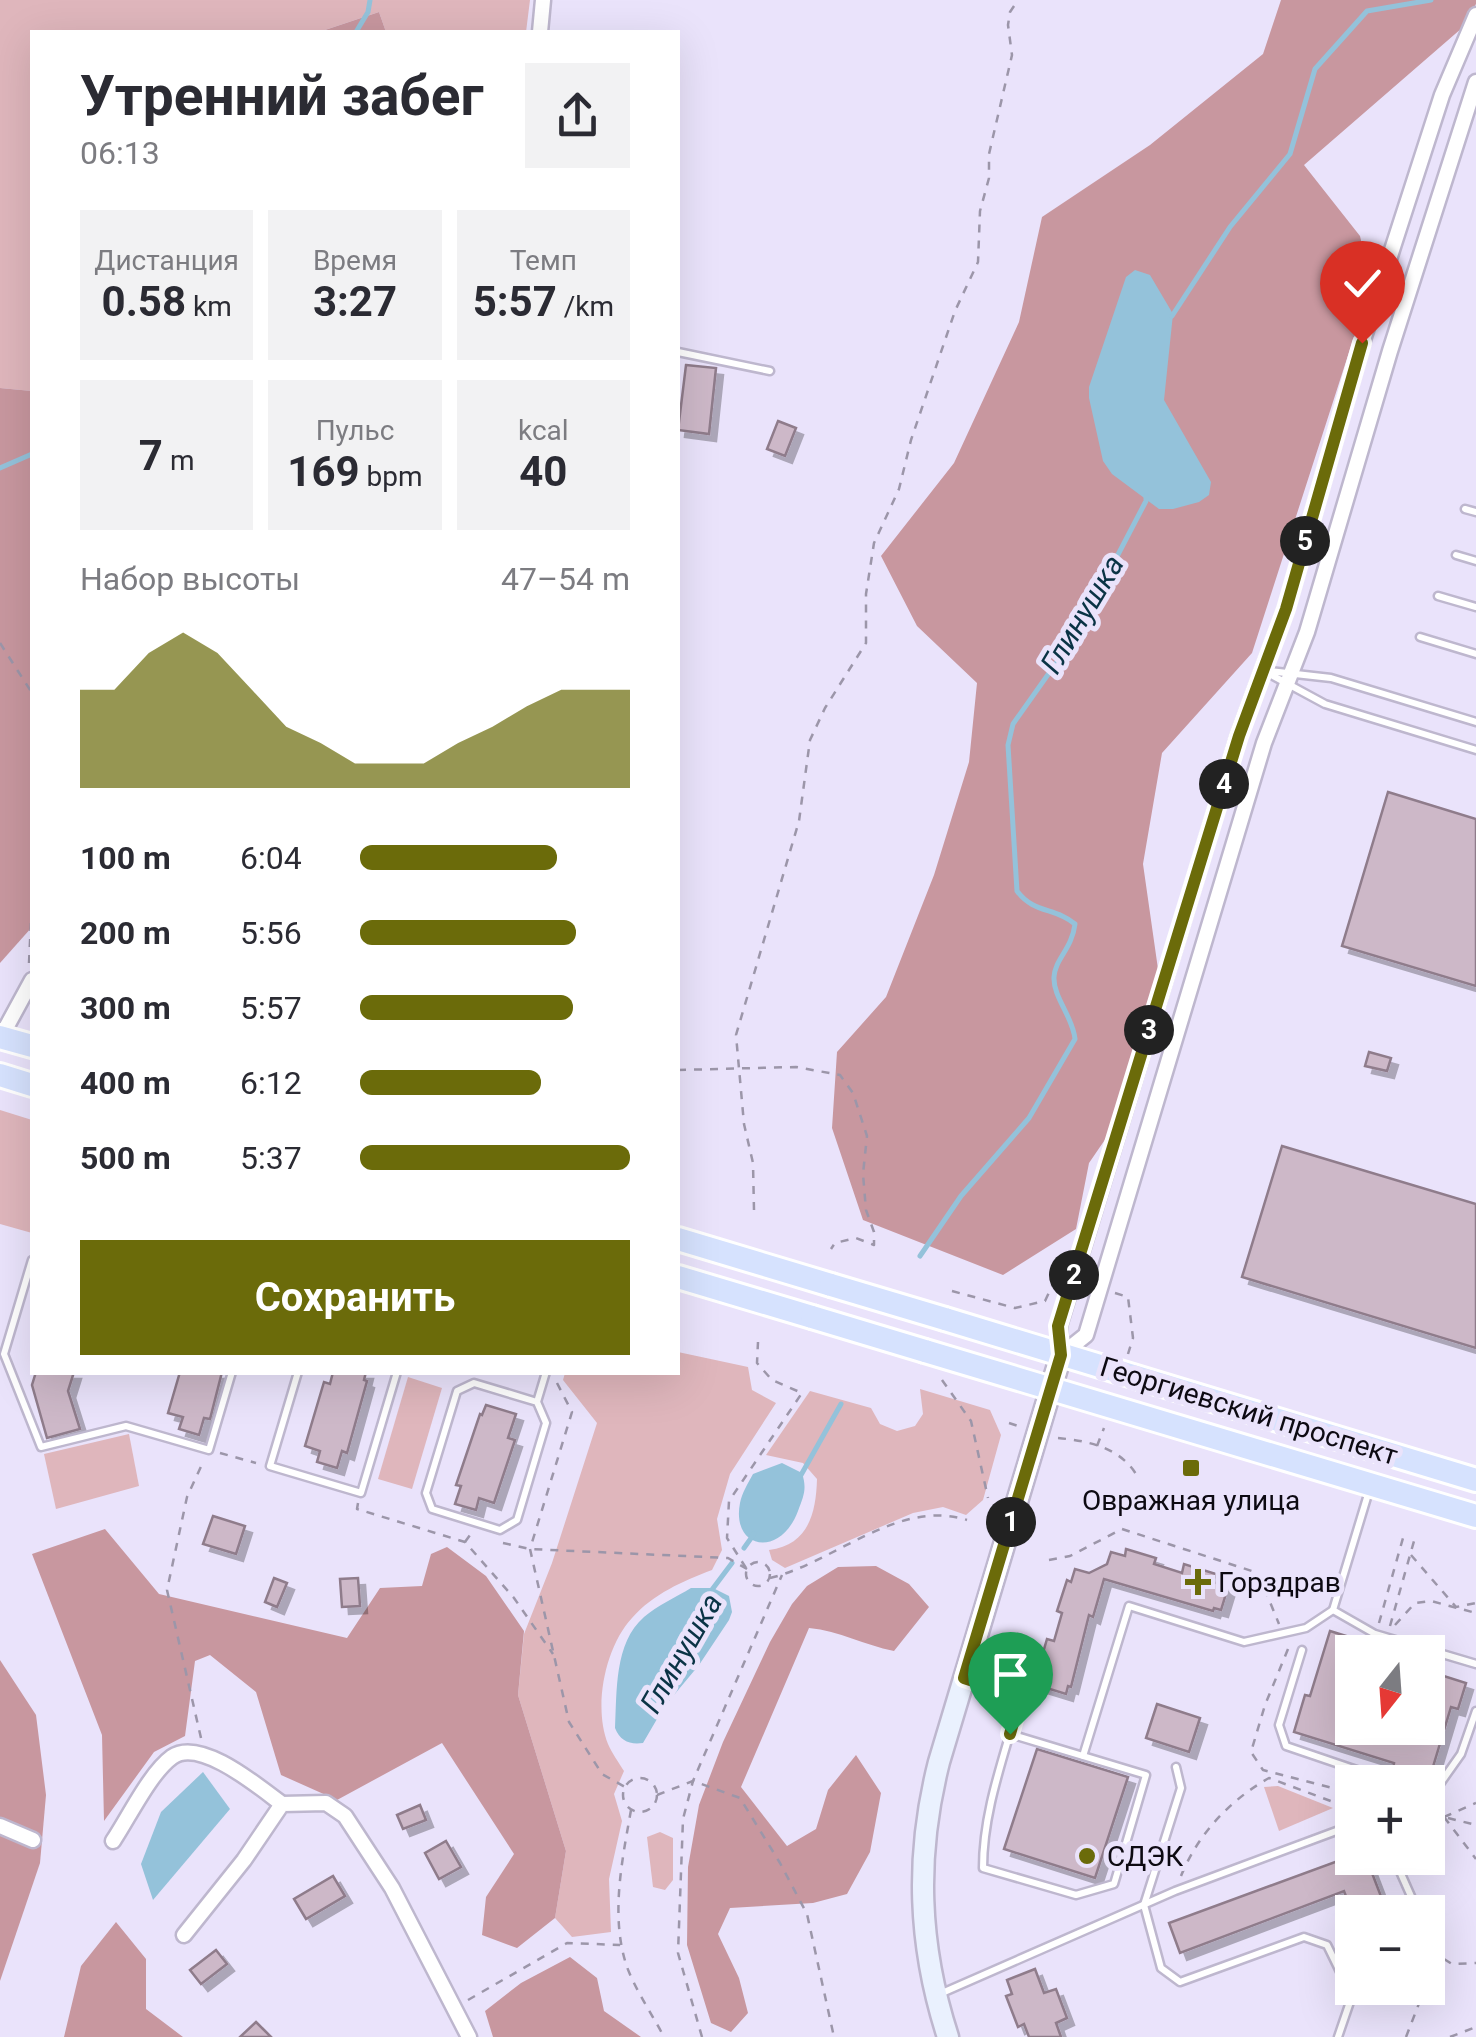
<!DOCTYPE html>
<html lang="ru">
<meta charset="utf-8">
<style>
body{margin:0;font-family:Roboto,sans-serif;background:#f2f2f3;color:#2b2b33;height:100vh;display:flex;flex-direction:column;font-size:38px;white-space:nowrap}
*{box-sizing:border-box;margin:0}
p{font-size:32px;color:#7c7c81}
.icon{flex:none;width:55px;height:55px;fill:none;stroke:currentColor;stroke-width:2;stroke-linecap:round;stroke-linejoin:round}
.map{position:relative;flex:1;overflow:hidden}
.drawer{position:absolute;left:30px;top:30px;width:650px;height:1345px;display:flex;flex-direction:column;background:#fff;border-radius:0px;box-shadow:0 10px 40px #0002}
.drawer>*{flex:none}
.needle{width:65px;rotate:197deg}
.tools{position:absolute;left:1335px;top:1635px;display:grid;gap:20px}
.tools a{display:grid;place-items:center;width:110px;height:110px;border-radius:0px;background:#fff;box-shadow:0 10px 40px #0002;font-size:50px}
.pin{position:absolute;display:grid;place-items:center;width:85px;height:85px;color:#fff;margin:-102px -42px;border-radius:50% 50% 50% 0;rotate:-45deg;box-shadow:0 0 10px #0007}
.pin .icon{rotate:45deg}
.km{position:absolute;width:50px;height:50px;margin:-25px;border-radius:50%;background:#222;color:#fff;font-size:28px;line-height:50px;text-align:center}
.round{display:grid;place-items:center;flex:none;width:105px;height:105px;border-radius:0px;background:#f2f2f3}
.headline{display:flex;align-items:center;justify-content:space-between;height:170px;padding:0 50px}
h1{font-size:55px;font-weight:700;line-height:75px}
.stats{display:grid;grid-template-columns:repeat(3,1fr);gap:15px;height:170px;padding:10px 50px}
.stats div{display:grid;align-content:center;border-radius:0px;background:#f2f2f3;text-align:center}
.stats b{font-size:42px;font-weight:700}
.stats small{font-size:28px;font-weight:400}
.stats p{font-size:28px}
.chart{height:280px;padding:20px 50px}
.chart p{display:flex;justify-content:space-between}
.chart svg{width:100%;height:180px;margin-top:10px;fill:#6b6b0a;opacity:.7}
.button{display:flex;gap:20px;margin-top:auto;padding:20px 50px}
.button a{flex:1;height:115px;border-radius:0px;background:#6b6b0a;color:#fff;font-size:40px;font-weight:700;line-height:115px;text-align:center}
ul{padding:0 50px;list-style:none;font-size:32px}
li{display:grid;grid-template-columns:160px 120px 1fr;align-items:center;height:75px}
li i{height:25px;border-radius:12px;background:#6b6b0a}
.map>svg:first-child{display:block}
</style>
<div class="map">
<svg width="1476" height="2037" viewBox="0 0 1476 2037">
<defs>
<filter id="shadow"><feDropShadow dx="7" dy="7" stdDeviation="0" flood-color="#0004"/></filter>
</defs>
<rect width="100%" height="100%" fill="#eae3fb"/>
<!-- green -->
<g fill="#dfb6bc">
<path d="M0,0h530l-4,32h-140l-7,-20 -60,20h-287v359l-32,-3z"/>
<path d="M0,1110l32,10v113l-32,-9z"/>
<path d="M678,1352l70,15 4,23 24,13 -46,71 -13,45 5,31 -10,20c-29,11 -59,24 -80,48 -27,29 -39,89 -24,126 4,9 11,19 16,27l-10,23 8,27 -13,58 2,53 -39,5 -17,-19 11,-67 -48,-156 6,-61 28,-71 45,-140 -34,-43 2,-7 113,-1z"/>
<path d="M408,1377l34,11 -30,101 -34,-10z"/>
<path d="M920,1389l70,21 11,25 -18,65 -17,15 -23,-8 -30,6 -128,55 -13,-8 -3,-10c39,-5 47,-36 48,-71l-14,-16 -37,-8 44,-64 61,17 9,16 17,7 18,-5 8,-12z"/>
<path d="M129,1434l10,52 -83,23 -12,-55z"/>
<path d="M1278,1786l55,22 -54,23 -15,-44z"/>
<path d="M660,1832l13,6v42l-8,10 -12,-3 -6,-50z"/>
</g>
<!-- forest -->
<g fill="#c8979f">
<path d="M1281,0h195v4l-14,24 -158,137 56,71 11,48 -119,369 -90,100 -19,111 16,112 -44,149 -26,38 -13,66 -73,46 -140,-55 -31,-92 5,-76 49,-55 48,-122 35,-113 8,-79 -60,-57 -36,-70 73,-93 65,-141 23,-105 108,-72 113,-91z"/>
<path d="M379,12l7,20h-67z"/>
<path d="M0,388l32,3v536l-32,36z"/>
<path d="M105,1529l54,65 188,44 33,-50 42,-2 9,-32 16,-7 39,29 38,55 -6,64 48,156 -11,67 -38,30 -35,-13 4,-38 28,-43 -72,-111 -105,57 -56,-25 -25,-83 -46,-37 -15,6 -10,75 -31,16 -50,69 -2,-86 -70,-181z"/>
<path d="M876,1566l33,18 20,23 -35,44c-30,-6 -54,-20 -85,-23l-68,159 46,59 29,-17 12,-39 28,-35 25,38 -11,59 -23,42 -34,9 -83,5 -12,26 21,44 9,35 -17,19 -20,-9 -24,-78 1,-78 11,-62 24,-63 47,-100 22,-38 15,-18 31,-19z"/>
<path d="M0,1660l36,55 10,80 -6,68 -40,118z"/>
<path d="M116,1922l30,37v50l37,28h-119l17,-71z"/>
<path d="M570,1957l27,21 7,33 37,26h-148l-8,-26 36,-28z"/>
</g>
<!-- water -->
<g fill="#94c2da">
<path d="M1135,270l15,5 23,39 -9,86 47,82 -2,13 -10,7 -26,7h-14l-47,-35 -9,-13 -14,-63v-11l37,-110z"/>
<path d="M782,1463l20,10c5,16 2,22 -4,38 -18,48 -67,38 -58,-8 2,-10 8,-20 13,-29z"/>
<path d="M691,1588h22l16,8 3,16 -3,8 -30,45 -35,42 -21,36c-13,2 -23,-2 -28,-15 2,-36 -1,-85 29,-111 13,-11 32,-20 47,-29z"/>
<path d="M203,1772l27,37 -77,91 -12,-36 20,-52z"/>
</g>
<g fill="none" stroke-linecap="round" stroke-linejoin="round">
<!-- stream -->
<g stroke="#94c2da" stroke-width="5">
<path d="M356,32l12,-20 2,-12"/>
<path d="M1172,316l58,-89 60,-73 25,-85 52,-58 64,-11"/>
<path d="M0,468l32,-14"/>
<path d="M920,1256l41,-60 68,-78 46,-79c-2,-22 -22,-42 -21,-62 1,-18 18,-28 21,-53 -20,-17 -41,-10 -58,-33l-9,-146 5,-21 63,-89 70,-134v-5"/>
<path d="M801,1475l40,-71"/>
<path d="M744,1548l10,-14"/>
<path d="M711,1591l21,-28"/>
</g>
</g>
<!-- building -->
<g fill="#cdb8c8" stroke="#8f7c8b" stroke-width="2.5" filter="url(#shadow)">
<path d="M686,365l30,3 -7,66 -31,-4z"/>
<path d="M778,421l18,7 -11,28 -18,-7z"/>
<path d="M1388,792l88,27v167l-134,-40z"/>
<path d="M1369,1052l22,6 -4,13 -22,-5z"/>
<path d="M1282,1146l194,58v144l-234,-71z"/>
<path d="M36,1372h38l-6,19 12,38 -33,9 -15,-53z"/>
<path d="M180,1372h42l-12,47 -6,-1 -5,17 -20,-6 4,-12 -15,-4z"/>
<path d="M333,1372h33l-2,8 3,1 -20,72 -5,-2 -5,17 -20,-6 3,-11 -15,-5 19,-64 6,2z"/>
<path d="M486,1405l30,9 -8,24 7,2 -21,63 -15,-5 -3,12 -21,-6 6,-18 -5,-1 24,-71 2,1z"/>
<path d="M213,1516l32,10 -9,28 -33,-10z"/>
<path d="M1126,1549l30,9 -2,6 28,9 2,-9 32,10 -3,8 15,5 -7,23 -7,-2 -1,3 -109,-32 -11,38 -4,-2 -18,72 -3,-1 -2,8 -26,-8 5,-14 -7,-2 9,-31 7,2 8,-28 -5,-2 10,-31 4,2 4,-13 14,4 18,-9 4,-12 14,4z"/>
<path d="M274,1578l13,5 -10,24 -12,-5z"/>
<path d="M358,1578l2,28 -18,1 -2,-28z"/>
<path d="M1330,1631l58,18v3h-36v39l-4,15 4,1v21h76v-57l38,12 -8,26 -7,-2 -22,73 -36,-11 1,-6 -100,-31 11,-37 5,1z"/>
<path d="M1157,1704l43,14 -11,34 -43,-14z"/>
<path d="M1037,1749l91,28 -33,101 -91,-29z"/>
<path d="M420,1805l6,15 -23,9 -6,-14z"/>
<path d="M446,1841l15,26 -22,12 -14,-26z"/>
<path d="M1346,1858l21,2 20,52h-35l-8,-21 -164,62 -11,-30z"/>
<path d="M333,1876l12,20 -39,23 -12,-20z"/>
<path d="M216,1950l11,14 -26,20 -11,-14z"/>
<path d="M1035,1969l9,24 12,-4 11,29 -11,5 5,14h-32l-5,-13 -6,3 -12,-31 6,-2 -5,-14z"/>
<path d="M256,2022l15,15h-31z"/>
</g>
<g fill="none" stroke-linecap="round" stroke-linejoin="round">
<defs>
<g id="lane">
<path d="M678,352l92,19"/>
<path d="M1465,509l11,3"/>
<path d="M1456,555l20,6"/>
<path d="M1438,596l38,11"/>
<path d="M1420,637l56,17"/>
<path d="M1264,671l61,33 151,46"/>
<path d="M1269,671l62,7 145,44"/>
<path d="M32,1260l-28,94 37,93 85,-21 83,24 23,-78"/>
<path d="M298,1372l-28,94 91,27 36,-121"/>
<path d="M537,1402l-63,-19 -17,8 -31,102 6,16 68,21 17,-10 29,-97 -9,-21 9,-30"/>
<path d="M1369,1491l-36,119 42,24 101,30"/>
<path d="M1302,1650l-23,75 7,21 106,36"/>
<path d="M969,1680l29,9 21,13c-15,55 -36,109 -36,166l93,27 38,-11 32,-109 -136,-41"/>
<path d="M1083,1756l46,-150 115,36 62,-14 27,-18"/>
<path d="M1176,1767l5,21 -37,117 17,63 19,14 124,-45 23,8 25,51 27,-8"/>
<path d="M1428,1788h9l24,-34 15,-43"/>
<path d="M1394,1858l24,54"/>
<path d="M1428,1936l7,18 -7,13"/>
<path d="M942,1993l233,-102 164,-61 13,3"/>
<path d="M1338,2037l14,-41"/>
</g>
<g id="street">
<path d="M540,32l3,-32"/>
<path d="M1,1037l31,-57"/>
<path d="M1061,1355l-2,-29 180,-591 47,-126 76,-266 80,-248 34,-80"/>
<path d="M1061,1355l25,-20 178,-592 43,-111 83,-281 86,-269"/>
<path d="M0,1826l33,14"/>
<path d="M113,1841c16,-24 37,-68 59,-84 28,-20 87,30 110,47"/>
<path d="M184,1935l60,-75 38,-56 44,-1 19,13 47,72 77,149"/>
</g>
<path id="secondary" d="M948,2037c-30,-92 -33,-181 -9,-275l122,-407"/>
<g id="primary">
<path d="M0,1037l32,9"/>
<path d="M0,1075l32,10"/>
<path d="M678,1239l153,46"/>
<path d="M678,1277l134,40"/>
<path d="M945,1319l531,161"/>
<path d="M925,1351l551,165"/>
</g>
</defs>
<!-- lane casing -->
<use href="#lane" stroke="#beb7ce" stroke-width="11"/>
<!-- street casing -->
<use href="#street" stroke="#beb7ce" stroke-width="19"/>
<!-- secondary casing -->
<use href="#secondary" stroke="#beb7ce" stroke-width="25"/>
<!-- primary casing -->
<use href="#primary" stroke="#fff" stroke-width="28"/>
<!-- path -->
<g stroke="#9c96a9" stroke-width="2.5" stroke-dasharray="8 8" stroke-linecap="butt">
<path d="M0,643l32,50"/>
<path d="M29,963l3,-63"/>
<path d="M678,1070l118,-3 44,8 13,18 14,43 -4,38 3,36 8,22v13l-18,-7 -21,5 -4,6"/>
<path d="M754,1210l-1,-47 -9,-39 -8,-89 63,-214 11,-81 15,-32 41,-65v-49l8,-51 25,-54 12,-49 44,-129 23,-49 2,-51 9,-33v-24l23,-99 -4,-30 2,-13 8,-12"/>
<path d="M952,1291l63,17 30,-7 9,-19"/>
<path d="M1115,1293l13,4 5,41 -5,16"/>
<path d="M942,1380l29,41 17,77"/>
<path d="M557,1383l15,29 -42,137 39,173 33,52 23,13"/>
<path d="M1009,1423l12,4"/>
<path d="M1058,1438c30,3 61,9 78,36"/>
<path d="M1097,1446l7,-18"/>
<path d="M220,1453l36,10"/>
<path d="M358,1503l-1,6 108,33 49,56 39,56"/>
<path d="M465,1542l5,-7 6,2"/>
<path d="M503,1543l27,6 198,9 19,11"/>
<path d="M1411,1555l45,52 20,-4"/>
<path d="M1049,1560l21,-4 52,-27 136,44 21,51"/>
<circle cx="758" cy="1574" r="12"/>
<path d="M746,1568l-19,-30 2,-37 73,-108 -30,-13 -15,-17 1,-21"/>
<path d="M770,1578c64,-15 128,-80 197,-58"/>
<path d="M1379,1623l24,-85"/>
<path d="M1395,1625l20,-22 16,-2 45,12"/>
<path d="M1390,1626l24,-85"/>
<path d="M1288,1649l-23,56 -14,47 12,18 89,23"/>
<path d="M201,1738l-34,-148 20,-93 17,-37"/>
<circle cx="640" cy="1795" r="17"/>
<path d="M657,1795l36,-14 47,17 40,65 27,51 27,123"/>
<path d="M631,1810c-9,51 -21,107 -4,157 9,24 25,47 37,70"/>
<path d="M1428,1812l13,4"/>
<path d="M1444,1817l32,42"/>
<path d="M1448,1818l28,7"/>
<path d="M1428,1819l16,-2 32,-14"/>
<path d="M1181,1876c17,-42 49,-76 88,-98l83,31"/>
<path d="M1444,1959l8,5 24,-1"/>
<path d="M468,2000l99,-57 53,2"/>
<path d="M702,2037l-24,-84 5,-134 10,-38 89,-206"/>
<path d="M1406,2037l19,-49"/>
<path d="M1450,2037l26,-10"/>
</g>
<!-- lane -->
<use href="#lane" stroke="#fff" stroke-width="6"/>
<!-- street -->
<use href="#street" stroke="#fff" stroke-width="14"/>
<!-- secondary -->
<use href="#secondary" stroke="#eaf1fe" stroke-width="20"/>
<!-- primary -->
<use href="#primary" stroke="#d6e2fe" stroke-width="22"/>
<defs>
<g id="primary-bridge">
<path d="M831,1285l114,34"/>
<path d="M812,1317l113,34"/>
</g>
</defs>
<!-- primary-bridge casing -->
<use href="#primary-bridge" stroke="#fff" stroke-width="28" stroke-linecap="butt"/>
<!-- primary-bridge -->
<use href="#primary-bridge" stroke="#d6e2fe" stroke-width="22"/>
</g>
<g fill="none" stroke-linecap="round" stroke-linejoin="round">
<defs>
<path id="route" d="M1010,1734l9,-32 -21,-13 -34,-11 97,-323 -3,-29 181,-590 47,-127 76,-266"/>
</defs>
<!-- route casing -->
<use href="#route" stroke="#fff" stroke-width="20"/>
<!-- route -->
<use href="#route" stroke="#6b6b0a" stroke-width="12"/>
</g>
<!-- markers -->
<g fill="#6b6b0a" stroke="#eae3fb" stroke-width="4">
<rect x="1181" y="1458" width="20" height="20" rx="5"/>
<path d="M1193 1567h10v10h10v10h-10v10h-10v-10h-10v-10h10z"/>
<circle cx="1087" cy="1856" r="10"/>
</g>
<g text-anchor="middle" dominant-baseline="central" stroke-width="10" stroke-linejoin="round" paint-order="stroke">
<!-- street labels -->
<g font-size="28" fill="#0d0a12" stroke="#eae3fb">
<text transform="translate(1249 1411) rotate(17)">Георгиевский проспект</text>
</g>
<!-- poi labels -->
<g font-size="28" fill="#0d0a12" stroke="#eae3fb" text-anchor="start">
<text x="1191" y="1500" text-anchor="middle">Овражная улица</text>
<text x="1218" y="1582">Горздрав</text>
<text x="1107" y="1856">СДЭК</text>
</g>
<!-- water labels -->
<g font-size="30" font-style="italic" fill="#0a3345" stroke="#eae3fb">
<text transform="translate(1082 614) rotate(-59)">Глинушка</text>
<text transform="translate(681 1653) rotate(-60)">Глинушка</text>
</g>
</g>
</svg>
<div class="tools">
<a><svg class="needle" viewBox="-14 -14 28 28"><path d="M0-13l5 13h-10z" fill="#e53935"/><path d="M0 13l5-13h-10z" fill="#7c7c81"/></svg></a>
<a>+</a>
<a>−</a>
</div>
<div class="pin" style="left:1010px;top:1734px;background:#1e9e55"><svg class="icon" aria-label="arrive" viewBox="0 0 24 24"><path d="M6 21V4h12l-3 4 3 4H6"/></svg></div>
<div class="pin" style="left:1362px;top:343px;background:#d93025"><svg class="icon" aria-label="check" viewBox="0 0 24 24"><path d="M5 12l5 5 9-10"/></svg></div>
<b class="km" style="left:1011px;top:1522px">1</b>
<b class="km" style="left:1074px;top:1275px">2</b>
<b class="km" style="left:1149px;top:1030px">3</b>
<b class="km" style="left:1224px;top:784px">4</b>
<b class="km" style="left:1305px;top:541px">5</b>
<section class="drawer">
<div class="headline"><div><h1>Утренний забег</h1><p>06:13</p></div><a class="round"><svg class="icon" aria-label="share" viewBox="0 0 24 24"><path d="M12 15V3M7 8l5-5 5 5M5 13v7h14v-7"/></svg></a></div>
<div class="stats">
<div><p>Дистанция</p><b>0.58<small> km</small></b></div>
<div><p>Время</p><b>3:27</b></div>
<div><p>Темп</p><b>5:57<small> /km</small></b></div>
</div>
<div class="stats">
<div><b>7<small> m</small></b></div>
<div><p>Пульс</p><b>169<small> bpm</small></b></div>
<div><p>kcal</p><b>40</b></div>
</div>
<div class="chart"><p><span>Набор высоты</span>47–54 m</p>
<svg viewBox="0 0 160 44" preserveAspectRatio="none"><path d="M0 44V20L10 20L20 11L30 6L40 11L50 20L60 29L70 33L80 38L90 38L100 38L110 33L120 29L130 24L140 20L150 20L160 20V44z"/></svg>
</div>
<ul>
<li><b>100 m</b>6:04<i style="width:73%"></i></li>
<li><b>200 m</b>5:56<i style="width:80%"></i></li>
<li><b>300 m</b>5:57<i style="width:79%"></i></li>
<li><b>400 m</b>6:12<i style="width:67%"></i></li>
<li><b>500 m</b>5:37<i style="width:100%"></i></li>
</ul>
<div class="button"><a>Сохранить</a></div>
</section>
</div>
